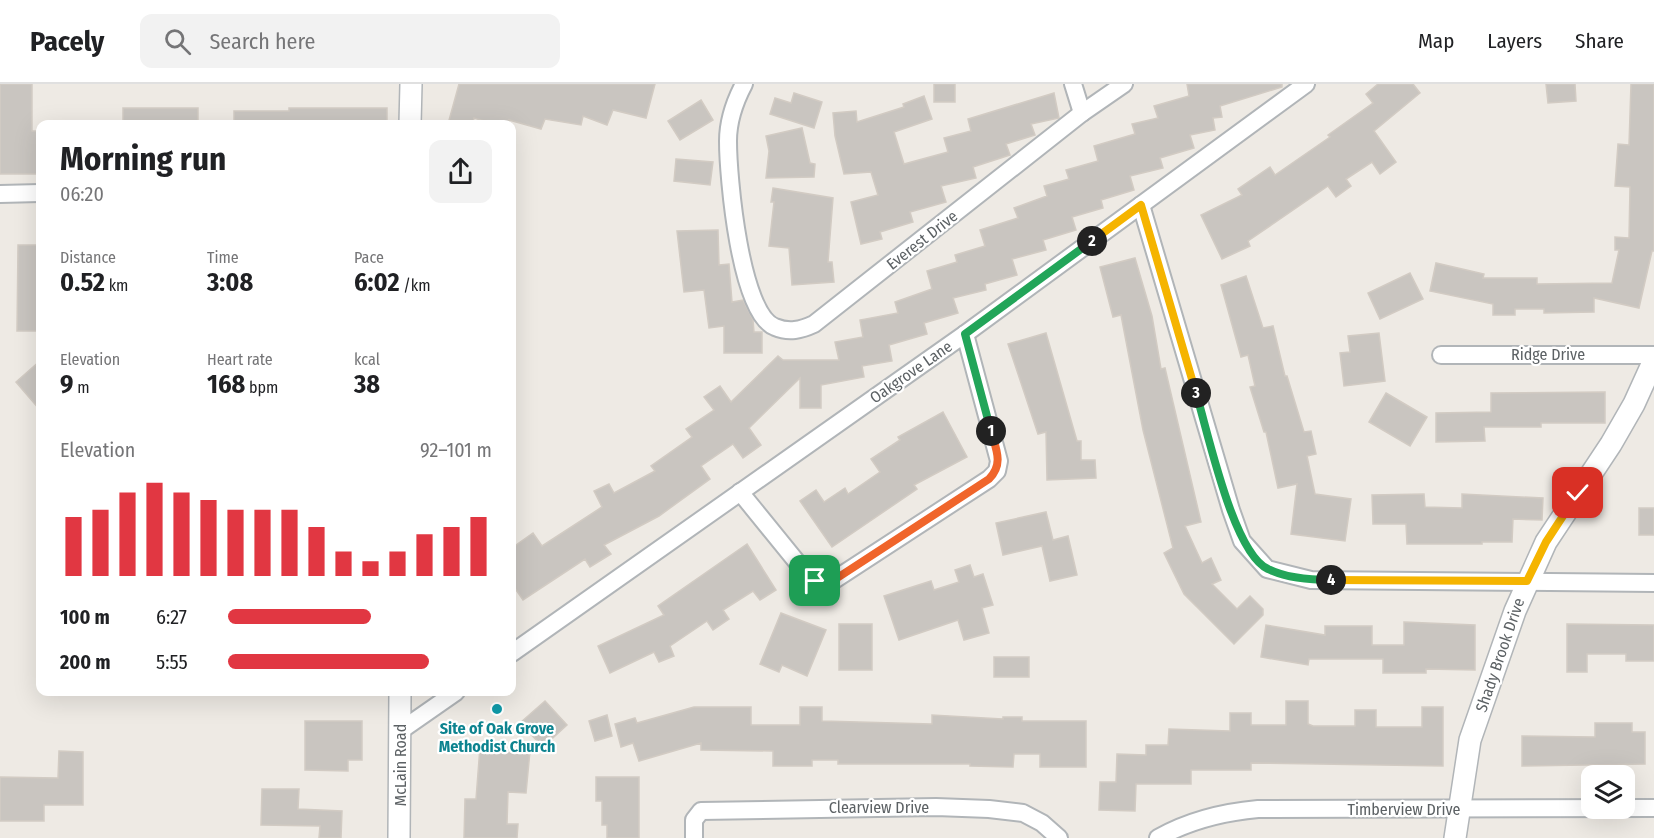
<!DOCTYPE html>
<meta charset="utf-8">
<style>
body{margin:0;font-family:"Fira Sans Condensed",sans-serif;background:#f2f2f2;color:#202124;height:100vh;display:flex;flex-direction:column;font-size:22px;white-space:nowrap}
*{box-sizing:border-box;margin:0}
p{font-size:20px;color:#757577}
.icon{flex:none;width:33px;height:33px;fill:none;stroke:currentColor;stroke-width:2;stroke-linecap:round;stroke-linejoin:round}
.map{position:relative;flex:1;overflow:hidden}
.sheet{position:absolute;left:36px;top:36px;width:480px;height:576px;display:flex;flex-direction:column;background:#fff;border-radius:12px;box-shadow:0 6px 24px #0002}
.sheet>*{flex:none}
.controls{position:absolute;left:1581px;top:681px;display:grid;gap:12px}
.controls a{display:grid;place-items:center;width:54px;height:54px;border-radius:12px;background:#fff;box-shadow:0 6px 24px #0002;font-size:30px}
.pin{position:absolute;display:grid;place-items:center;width:51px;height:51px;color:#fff;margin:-26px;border-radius:12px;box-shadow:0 3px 9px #0006}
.km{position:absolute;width:30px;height:30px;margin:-15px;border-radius:50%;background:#222;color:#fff;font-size:16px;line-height:30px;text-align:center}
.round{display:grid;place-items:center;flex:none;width:63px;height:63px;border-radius:12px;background:#f2f2f2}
.head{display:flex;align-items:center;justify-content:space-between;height:102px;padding:0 24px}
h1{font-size:33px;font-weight:700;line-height:45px}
.stats{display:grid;grid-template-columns:repeat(3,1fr);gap:9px;height:102px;padding:6px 24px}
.stats div{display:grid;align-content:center}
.stats b{font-size:26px;font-weight:700}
.stats small{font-size:16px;font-weight:400}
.stats p{font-size:16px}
.chart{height:168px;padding:12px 24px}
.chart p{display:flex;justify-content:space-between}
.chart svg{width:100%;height:108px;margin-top:6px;stroke:#e13742;stroke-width:6}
ul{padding:0 24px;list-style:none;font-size:20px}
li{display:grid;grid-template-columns:96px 72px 1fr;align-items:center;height:45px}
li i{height:15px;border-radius:8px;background:#e13742}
header{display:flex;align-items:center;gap:36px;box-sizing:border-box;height:84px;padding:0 30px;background:#fff;border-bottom:2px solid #e0e0e0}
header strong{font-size:28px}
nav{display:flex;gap:33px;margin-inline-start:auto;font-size:21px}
.search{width:420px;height:54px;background:#f2f2f2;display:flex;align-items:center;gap:15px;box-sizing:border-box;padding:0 21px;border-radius:12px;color:#757577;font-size:22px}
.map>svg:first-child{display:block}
</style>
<header>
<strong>Pacely</strong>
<div class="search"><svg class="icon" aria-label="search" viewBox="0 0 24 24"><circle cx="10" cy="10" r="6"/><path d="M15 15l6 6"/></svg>Search here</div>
<nav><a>Map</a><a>Layers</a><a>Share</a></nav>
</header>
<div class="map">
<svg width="1654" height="754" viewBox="0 0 1654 754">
<rect width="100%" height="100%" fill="#eeeae4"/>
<!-- building -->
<g fill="#c9c5c0" stroke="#d2cbc3" stroke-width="1.5">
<path d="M0,0h32v47h7v43h-39z"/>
<path d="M459,0h196l-9,34 -33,-8 -6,15 -24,-9 -2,9 -36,-6 -4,10 -32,-9 -1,4h-14l-20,-6 -1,6h-25z"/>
<rect x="934" y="0" width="21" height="18"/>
<path d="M1187,0h95v3l-62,19 2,11 -9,1 2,12 -25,5 4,13 -34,10 3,10 -33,8 4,14 -33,10 2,8 -31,9 4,13 -33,10 3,10 -34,9 5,16 -32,9 1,6 -33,8 5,15 -34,10 3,11 -38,11 3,16 -30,5 2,11 -43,8v23h-21v-30l-51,50 12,17 -18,13 -10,-14 -32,22 9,13 -51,37 -55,29 7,9 -21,13 -5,-8 -62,41 -11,-16v-36l21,-15 9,13 60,-39 -8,-16 15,-7 5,9 41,-22 -4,-5 41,-29 -6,-8 28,-19 -10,-13 16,-11 11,16 47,-46 5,4h56l-4,-18 28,-5 -3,-17 38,-7 -3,-11 37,-13 -5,-18 30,-9 -2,-7 30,-9 -5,-16 38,-12 -4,-10 33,-12 -3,-10 25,-7 -3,-9 32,-9 -4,-15 41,-12 -3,-10 26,-6 -4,-12 35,-10z"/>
<path d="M1378,0h35l7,9 -46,38 22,31 -16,12 -8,-12 -26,17 5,7 -15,11 -8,-11 -80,55 2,5 -28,13 -21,-44 41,-20 -4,-6 32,-22 5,8 55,-38 -2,-2 45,-32 -7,-9z"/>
<path d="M1546,0h29l1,17 -28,2z"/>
<path d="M1631,0h23v167h-2l-13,57 -45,-10v14l-50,1v-4h-29v6h-22v-11l-63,-13 6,-28 48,11 -1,4h54v6l75,-1 7,-33h-4v-13l14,1 1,-51 -15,-1 3,-42 11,1z"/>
<path d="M794,9l28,9 -8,26 -44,-14 5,-16 16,5z"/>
<path d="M1054,9l5,25 -28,6 4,11 -29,9 4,11 -37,12 3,11 -35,8 5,16 -36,10 3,10 -33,10 2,7 -21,5 -10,-42 27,-7 -7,-23 -27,2 -9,-38 -2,-23 23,-2 1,11 47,-15 -1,-3 21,-8 8,23 -38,13 10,32 44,-12 -4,-14 27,-7 -3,-12z"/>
<path d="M701,16l12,20 -33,20 -12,-19z"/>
<rect x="123" y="24" width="75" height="16"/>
<path d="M289,24h98v16h-153v-13h55z"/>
<path d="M802,44l8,35 5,1 -1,13 -48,1 3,-27 -3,-15z"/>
<path d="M676,75l37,3 -3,23 -36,-4z"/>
<path d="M773,104l60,10 -5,64h4l2,20 -42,3 -3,-37 -20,-2 5,-44h-3z"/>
<path d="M718,146l1,35 10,-1 3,38 11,-2 10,20 1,12h8v21h-38v-27l-15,2 -5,-38 -20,2 -7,-61z"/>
<path d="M18,161h22v86h-23z"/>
<path d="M1135,174l17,58 9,53 4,-1 36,154 -16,4 17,37 9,-5 10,22 -9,4 25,25 13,-13 13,13v6l-29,29 -50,-50 -20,-41 9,-5 -30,-118 -22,-115 -8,2 -13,-50z"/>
<path d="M1410,189l13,26 -43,20 -12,-26z"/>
<path d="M1246,192l17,52 10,-2 12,50h2l17,56 7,-1 5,23 -9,2 8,38 36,5 -6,42 -54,-7 6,-50 -19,4 -12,-56h-2l-14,-45 5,-1 -7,-31 -7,2 -20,-72z"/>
<path d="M1046,249l31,108h4v19h14l1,18 -49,2 -1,-48 -8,2 -30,-90z"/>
<path d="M1379,249l6,48 -41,5 -4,-33 10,-1 -2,-16z"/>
<path d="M40,277v49l-24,-28z"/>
<path d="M1605,308v31h-64v4h-57l1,14 -49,1v-29l55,-1v-19z"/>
<path d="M1386,309l41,24 -17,29 -41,-24z"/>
<path d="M943,328l24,45 -53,28 3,4 -85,58 -32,-46 16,-11 8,12 21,-14 3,6 32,-22 -9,-13 29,-19 -2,-3z"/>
<path d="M1424,410l1,13 37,1v-14l81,4 -1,22 -29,-1 -1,23h-30v2h-75l-1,-20h-33l-1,-29z"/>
<rect x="1639" y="424" width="15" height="27"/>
<path d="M1046,428l7,28 15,-4 9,39 -27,6 -8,-35 -39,9 -7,-32z"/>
<path d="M747,460l29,46 -16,10 -7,-9 -30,19 6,9 -16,11 -6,-9 -37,25 4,10 -15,6 -5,-10 -44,21 -12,-27 66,-31 -6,-9z"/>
<path d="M970,481l4,12 9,-3 10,31 -11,3 7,25 -25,7 -6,-20 -59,20 -15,-44 47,-15 3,9 25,-8 -4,-12z"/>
<path d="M781,529l45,17 -19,46 -25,-11 -3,7 -19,-8z"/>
<path d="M1404,538l71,3v45l-49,-1v4h-43v-14h-74l-1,6 -47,-8 5,-32 59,10v-9h47v19h32z"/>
<rect x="839" y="540" width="33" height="46"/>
<path d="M1567,540l87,1v36h-28v-7h-39v18h-20z"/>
<rect x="994" y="573" width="35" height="20"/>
<path d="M545,617l22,24 -24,22 -23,-24z"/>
<path d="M1286,617h22v23l5,2h42v-16h21v17h46v-20h21v59l-192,-3v7h-60v14h-55l-1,27 -36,-1 1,-28h16l1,-28 29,1v-10h22l1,-16 61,2v-18h21v12h35z"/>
<path d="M694,623h57v18h49v-18h22v14l110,3v-9l71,4v-2h19v4h64v46h-46v-13h-26l-1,13 -43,-1v-2h-132v-4h-26v6h-39v-15l-72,-1v-7l-62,18 -6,-18 -12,4 -6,-23 20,-6 2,5z"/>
<path d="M607,631l5,21 -17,5 -6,-20z"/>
<path d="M305,637h57v39h-14v11l-43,-1z"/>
<path d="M1595,639h37v9h13v32l-123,2v-30l73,1z"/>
<path d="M480,663l50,4 -4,42 -18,-1 -1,32h11l-1,14h-53l1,-39h11z"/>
<path d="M59,667l24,1v53h-39v16h-44v-44l58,1z"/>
<path d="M596,693h43v61h-32v-13h-5v-24h-6z"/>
<path d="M262,705h37l-1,20 44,2 -1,27h-22l1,-12 -59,-1z"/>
</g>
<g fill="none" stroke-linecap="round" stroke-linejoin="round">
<defs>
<g id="minor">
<path d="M744,0c-9,17 -16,37 -16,57 0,35 12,173 47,186 14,6 26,3 39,-3l268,-211 42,-29"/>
<path d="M1073,0l9,29"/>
<path d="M0,110l40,-1"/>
<path d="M1141,121l90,305 11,31 25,28 44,11 343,3"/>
<path d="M1441,271h213"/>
<path d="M740,408l65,80 10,9 16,1 158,-103 8,-8 2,-10 -34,-127"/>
<path d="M512,569l453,-319 341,-250"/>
<path d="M400,647l56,-39"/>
<path d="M694,754v-18l7,-9 235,-4 53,2 34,4 19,10 17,15"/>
<path d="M1158,754c30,-17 67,-26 100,-29l396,-1"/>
</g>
<g id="tertiary">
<path d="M410,40l1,-40"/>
<path d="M399,754l1,-146"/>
<path d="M1455,754l15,-98 45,-129 31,-69 65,-98 23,-40 20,-44"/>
</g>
</defs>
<!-- minor casing -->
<use href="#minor" stroke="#b1b5b8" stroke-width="20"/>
<!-- tertiary casing -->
<use href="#tertiary" stroke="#b1b5b8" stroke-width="24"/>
<!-- minor -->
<use href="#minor" stroke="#fff" stroke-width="16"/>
<!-- tertiary -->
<use href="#tertiary" stroke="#fff" stroke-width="21"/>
</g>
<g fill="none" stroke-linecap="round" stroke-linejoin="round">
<defs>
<path id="split-1" d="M815,497l16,1 158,-103c15,-15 7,-30 2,-48"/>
<path id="split-2" d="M991,347l-26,-97 127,-93"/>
<path id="split-3" d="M1092,157l49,-36 55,188"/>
<path id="split-4" d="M1196,309c12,39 37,160 72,176 18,9 43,11 63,11"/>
<path id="split-5" d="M1331,496l196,1 19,-39 32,-49"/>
</defs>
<!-- split-1 casing -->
<use href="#split-1" stroke="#fff" stroke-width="12"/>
<!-- split-2 casing -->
<use href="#split-2" stroke="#fff" stroke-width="12"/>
<!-- split-3 casing -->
<use href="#split-3" stroke="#fff" stroke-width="12"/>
<!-- split-4 casing -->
<use href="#split-4" stroke="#fff" stroke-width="12"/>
<!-- split-5 casing -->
<use href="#split-5" stroke="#fff" stroke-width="12"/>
<!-- split-1 -->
<use href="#split-1" stroke="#f0652b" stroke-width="8"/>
<!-- split-2 -->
<use href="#split-2" stroke="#22a559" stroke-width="8"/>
<!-- split-3 -->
<use href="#split-3" stroke="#f5b400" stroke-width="8"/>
<!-- split-4 -->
<use href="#split-4" stroke="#22a559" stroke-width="8"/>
<!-- split-5 -->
<use href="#split-5" stroke="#f5b400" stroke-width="8"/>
</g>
<!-- markers -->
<circle fill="#0f9aa8" stroke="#fff" stroke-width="2" cx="497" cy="625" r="6"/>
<g text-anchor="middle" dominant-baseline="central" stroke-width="4.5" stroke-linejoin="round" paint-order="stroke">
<!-- street labels -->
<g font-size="16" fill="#5c6164" stroke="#fff">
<text transform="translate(922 156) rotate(-38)">Everest Drive</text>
<text x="1548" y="270">Ridge Drive</text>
<text transform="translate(911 288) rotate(-35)">Oakgrove Lane</text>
<text transform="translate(1500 571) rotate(-71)">Shady Brook Drive</text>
<text transform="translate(400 681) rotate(-90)">McLain Road</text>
<text x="879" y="723">Clearview Drive</text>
<text x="1404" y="725">Timberview Drive</text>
</g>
<!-- culture labels -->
<g font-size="16" font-weight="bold" fill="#0d838f" stroke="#fff">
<text x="497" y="644">Site of Oak Grove<tspan x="497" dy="18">Methodist Church</tspan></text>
</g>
</g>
</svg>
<div class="controls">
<a><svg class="icon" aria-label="layers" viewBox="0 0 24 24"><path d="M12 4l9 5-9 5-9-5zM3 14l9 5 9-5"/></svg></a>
</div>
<div class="pin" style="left:815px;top:497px;background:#1e9e55"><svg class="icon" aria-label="arrive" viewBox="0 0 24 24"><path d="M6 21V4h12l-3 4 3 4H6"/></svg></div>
<div class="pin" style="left:1578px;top:409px;background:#d93025"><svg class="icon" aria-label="check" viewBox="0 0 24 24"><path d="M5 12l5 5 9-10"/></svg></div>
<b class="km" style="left:991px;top:347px">1</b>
<b class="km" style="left:1092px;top:157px">2</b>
<b class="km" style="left:1196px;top:309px">3</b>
<b class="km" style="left:1331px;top:496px">4</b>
<section class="sheet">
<div class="head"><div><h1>Morning run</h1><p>06:20</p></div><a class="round"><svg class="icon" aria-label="share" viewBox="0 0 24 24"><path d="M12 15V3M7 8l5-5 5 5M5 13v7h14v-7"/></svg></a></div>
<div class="stats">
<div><p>Distance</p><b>0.52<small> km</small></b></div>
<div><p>Time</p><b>3:08</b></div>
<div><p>Pace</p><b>6:02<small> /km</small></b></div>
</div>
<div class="stats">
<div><p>Elevation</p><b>9<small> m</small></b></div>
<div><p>Heart rate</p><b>168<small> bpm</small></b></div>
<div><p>kcal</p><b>38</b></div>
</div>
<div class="chart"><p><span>Elevation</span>92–101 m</p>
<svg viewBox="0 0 160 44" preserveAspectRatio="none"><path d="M5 44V20M15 44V17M25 44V10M35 44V6M45 44V10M55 44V13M65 44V17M75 44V17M85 44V17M95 44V24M105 44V34M115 44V38M125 44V34M135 44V27M145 44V24M155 44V20"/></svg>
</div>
<ul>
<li><b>100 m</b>6:27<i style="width:54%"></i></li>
<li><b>200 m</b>5:55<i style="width:76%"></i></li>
</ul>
</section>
</div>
